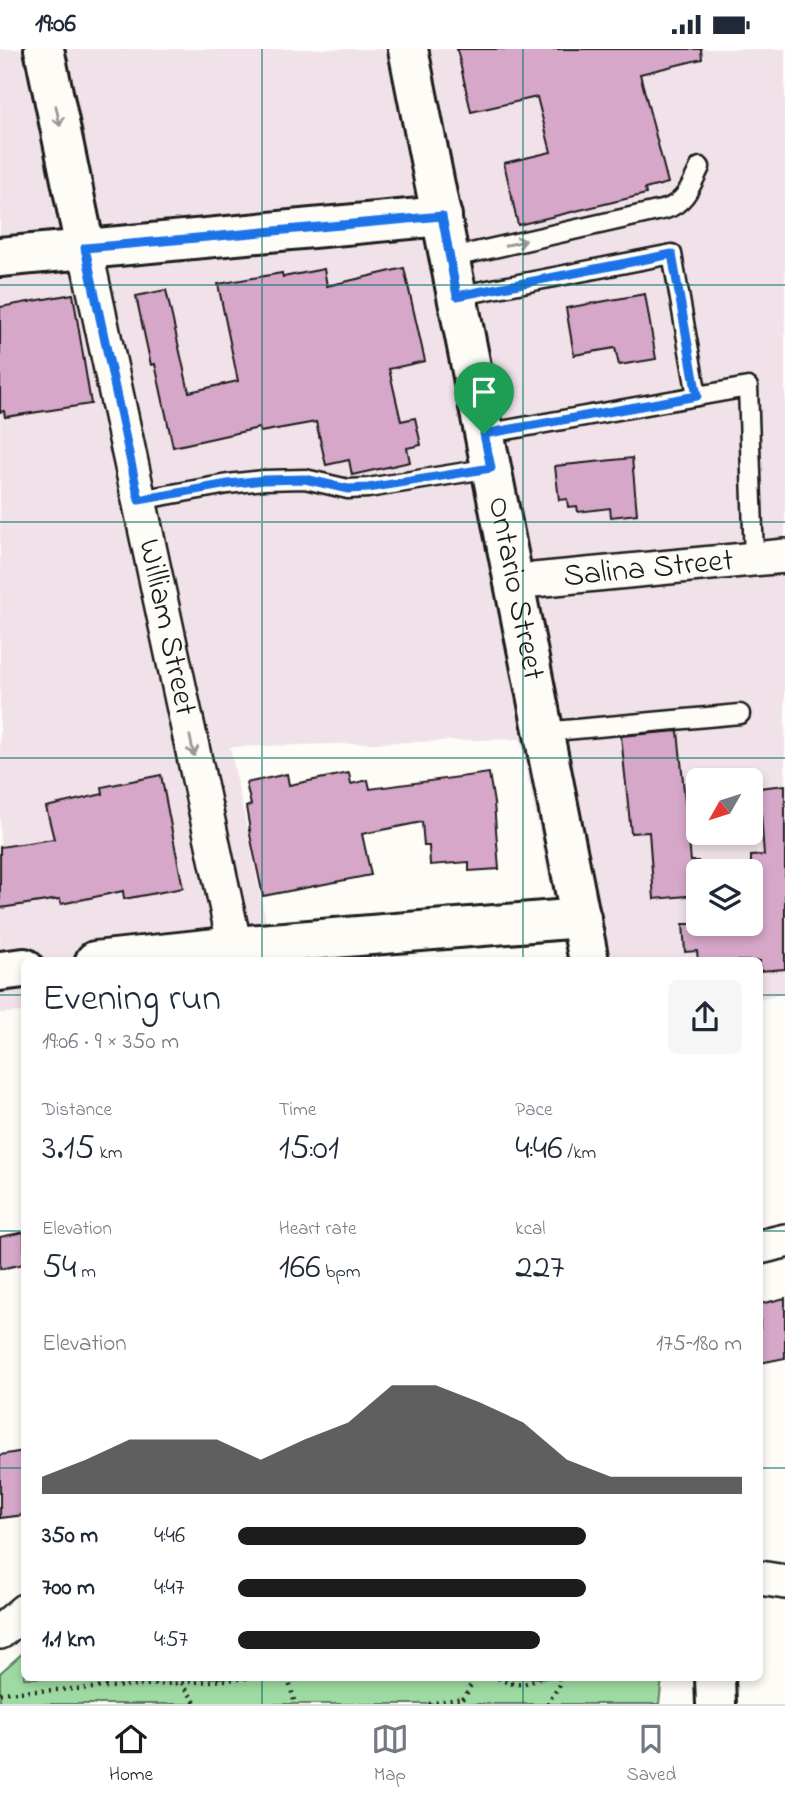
<!DOCTYPE html>
<meta charset="utf-8">
<style>
body{margin:0;font-family:"Indie Flower",sans-serif;background:#f6f6f7;color:#1f2937;height:100vh;display:flex;flex-direction:column;font-size:26px;white-space:nowrap}
*{box-sizing:border-box;margin:0}
p{font-size:23px;color:#747a83}
.icon{flex:none;width:38px;height:38px;fill:none;stroke:currentColor;stroke-width:2;stroke-linecap:round;stroke-linejoin:round}
.map{position:relative;flex:1;overflow:hidden}
.panel{position:absolute;left:21px;top:908px;width:742px;height:724px;display:flex;flex-direction:column;background:#fff;border-radius:10px;box-shadow:0 4px 10px #0003}
.panel>*{flex:none}
.needle{width:46px;rotate:231deg}
.buttons{position:absolute;left:686px;top:719px;display:grid;gap:14px}
.buttons a{display:grid;place-items:center;width:77px;height:77px;border-radius:10px;background:#fff;box-shadow:0 4px 10px #0003;font-size:35px}
.pin{position:absolute;display:grid;place-items:center;width:60px;height:60px;color:#fff;margin:-72px -30px;border-radius:50% 50% 50% 0;rotate:-45deg;box-shadow:0 0 7px #0007}
.pin .icon{rotate:45deg}
.round{display:grid;place-items:center;flex:none;width:74px;height:74px;border-radius:10px;background:#f6f6f7}
.head{display:flex;align-items:center;justify-content:space-between;height:119px;padding:0 21px}
h1{font-size:38px;font-weight:600;line-height:52px}
.figures{display:grid;grid-template-columns:repeat(3,1fr);gap:10px;height:119px;padding:7px 21px}
.figures div{display:grid;align-content:center}
.figures b{font-size:35px;font-weight:600}
.figures small{font-size:19px;font-weight:400}
.figures p{font-size:19px}
.chart{height:196px;padding:14px 21px}
.chart p{display:flex;justify-content:space-between}
.chart svg{width:100%;height:126px;margin-top:7px;fill:#1c1c1c;opacity:.7}
ul{padding:0 21px;list-style:none;font-size:23px}
li{display:grid;grid-template-columns:112px 84px 1fr;align-items:center;height:52px}
li i{height:18px;border-radius:9px;background:#1c1c1c}
.status{display:flex;justify-content:space-between;align-items:center;height:49px;padding:0 35px;background:#fff;direction:ltr}
.status svg{height:19px;fill:currentColor}
.tabs{display:flex;justify-content:space-around;align-items:center;height:98px;border-top:2px solid #e0e1e3;background:#fff;font-size:19px;color:#747a83}
.tabs a{display:grid;justify-items:center;gap:4px}
.tabs .current{color:#1c1c1c}
.map>svg:first-child{display:block}
</style>
<div class="status"><b>19:06</b><svg viewBox="0 0 49 12"><path d="M0 12V9h3v3zM5 12V6h3v6zM10 12V3h3v9zM15 12V0h3v12zM26 1h20v11H26zM47 4h2v5h-2z"/></svg></div>
<div class="map">
<svg width="785" height="1655" viewBox="0 0 785 1655">
<rect width="100%" height="100%" fill="#fdfcf7"/>
<filter id="ink" filterUnits="userSpaceOnUse"><feTurbulence type="fractalNoise" baseFrequency=".0143" numOctaves="2"/><feDisplacementMap in="SourceGraphic" scale="14" xChannelSelector="R" yChannelSelector="G"/><feConvolveMatrix kernelMatrix="1 2 1 2 8 2 1 2 1" color-interpolation-filters="sRGB"/></filter>
<g filter="url(#ink)">
<!-- built -->
<path fill="#f1e2e9" fill-rule="evenodd" d="M0,0h785v944l-25,7v-39h-194l-46,-222 -290,8 44,214h-250v51l-24,1zM698,732h53v52h-53zM698,822h53v53h-53z"/>
<!-- green -->
<path fill="#9edba2" stroke="#5d7c5f" stroke-width="2" d="M24,1603v26h638l-3,26h-659v-31z"/>
<!-- building -->
<g fill="#d6a7c9" stroke="#1c1c1c" stroke-width="2">
<path d="M457,0h244l1,10 -62,15 28,109 -23,6 1,5 -128,31 -14,-62 47,-11 -14,-55 -66,15z"/>
<path d="M404,219l21,93 -36,8 12,52 14,-3 6,27 -14,3 3,14 -58,13 -3,-15 -23,5 -10,-43 -56,10 -1,-4 -86,19 -18,-83 -4,1 -15,-69 30,-6 23,102 49,-11 -20,-97 64,-11 1,4 41,-8 3,17z"/>
<path d="M73,245l18,110 -86,13 -1,-6 -4,1v-105z"/>
<path d="M645,245l11,65 -37,6 -4,-17 -41,7 -8,-47z"/>
<path d="M632,409l5,56 -26,3 -1,-9 -32,4 -1,-6 -9,1 -1,-8 -8,1 -4,-34z"/>
<path d="M678,682l13,130h7v34l-44,4 -5,-67 -18,1 -10,-97z"/>
<path d="M349,724l2,11 17,-4 2,9 119,-16 5,30 5,66 -30,2v-9l-39,3 -1,-19h-5l-2,-24 -60,12 9,41 -108,21 -14,-66h1l-4,-23 5,-2 -5,-22 41,-9 2,11z"/>
<path d="M161,726l22,113 -59,11 -1,-8 -62,13 -1,-5 -60,9v-61l54,-8 -8,-32 57,-13 -1,-7z"/>
<path d="M785,736v184l-25,2v-10h-62l-1,-10 -12,1 -2,-28h68v-68l13,-1 -5,-67z"/>
<path d="M24,1183v32l-24,5v-32z"/>
<path d="M785,1249v60l-25,5v-59z"/>
<path d="M24,1402v64l-24,3v-63z"/>
</g>
<g fill="none" stroke-linecap="round" stroke-linejoin="round">
<defs>
<g id="lane">
<path d="M449,209l217,-49c20,-7 25,-24 34,-42"/>
<path d="M457,247l215,-42 25,142"/>
<path d="M484,385l264,-47 6,172"/>
<path d="M139,451l89,-16 36,-4 41,-1 43,10 20,-1 123,-20"/>
<path d="M543,683l197,-18"/>
</g>
<g id="street">
<path id="s1" d="M85,199l153,713"/>
<path id="s2" d="M513,533l272,-26"/>
<path d="M760,1198l25,-6"/>
<path d="M760,1529l25,4"/>
<path d="M0,1583l24,-21"/>
</g>
<g id="secondary">
<path d="M44,0l41,199"/>
<path id="s3" d="M408,0l181,912"/>
<path d="M0,208l442,-41"/>
<path d="M95,912l140,-15 346,-28"/>
<path d="M0,922l24,-3"/>
<path d="M715,1629l1,26"/>
</g>
</defs>
<!-- lane casing -->
<use href="#lane" stroke="#1c1c1c" stroke-width="23"/>
<!-- street casing -->
<use href="#street" stroke="#1c1c1c" stroke-width="38"/>
<!-- secondary casing -->
<use href="#secondary" stroke="#1c1c1c" stroke-width="44"/>
<!-- path -->
<g stroke="#1c1c1c" stroke-width="4.5" stroke-dasharray="2 5" stroke-linecap="butt">
<path d="M288,1629l7,26"/>
<path d="M498,1629c14,8 27,8 41,0"/>
<path d="M182,1634l68,-5"/>
<path d="M0,1644l182,-10 14,21"/>
<path d="M429,1655l34,-6"/>
<path d="M457,1655l9,-9 8,-17"/>
<path d="M547,1655l13,-19 -1,-7"/>
</g>
<!-- lane -->
<use href="#lane" stroke="#fdfcf7" stroke-width="18"/>
<!-- street -->
<use href="#street" stroke="#fdfcf7" stroke-width="33"/>
<!-- secondary -->
<use href="#secondary" stroke="#fdfcf7" stroke-width="38"/>
</g>
<!-- one-way arrows -->
<defs><path id="oneway-shaft" d="M-6 0H5M1.5-3L5.5 0L1.5 3" fill="none" stroke-width="1.6" stroke-linecap="round" stroke-linejoin="round" transform="scale(1.75)"/></defs>
<g stroke="#989794">
<use href="#oneway-shaft" transform="translate(58 67) rotate(78)"/>
<use href="#oneway-shaft" transform="translate(516 194) rotate(-13)"/>
<use href="#oneway-shaft" transform="translate(192 697) rotate(78)"/>
</g>
</g>
<g fill="none" stroke-linecap="round" stroke-linejoin="round" filter="url(#ink)">
<defs>
<path id="route" d="M442,167l15,80 215,-42 25,142 -213,38 7,34 -123,20 -20,1 -43,-10 -41,1 -36,4 -89,16 -54,-252z"/>
</defs>
<!-- route casing -->
<use href="#route" stroke="#fff" stroke-width="14"/>
<!-- route -->
<use href="#route" stroke="#1a73e8" stroke-width="9"/>
</g>
<!-- grid -->
<path fill="none" stroke="#0f766e" stroke-width="2" stroke-opacity="0.55" d="M262,0v912M523,0v912M0,236h785M0,473h785M0,709h785M0,946h24M760,946h25M0,1182h24M760,1182h25M0,1419h24M760,1419h25M262,1629v26M523,1629v26"/>
<g text-anchor="middle" dominant-baseline="central" stroke-width="7" stroke-linejoin="round" paint-order="stroke">
<!-- street labels -->
<g font-size="32" fill="#1c1c1c" stroke="#fdfcf7">
<text stroke="none"><textPath href="#s2" startOffset="136">Salina Street</textPath></text>
<text stroke="none"><textPath href="#s3" startOffset="550">Ontario Street</textPath></text>
<text stroke="none"><textPath href="#s1" startOffset="388">William Street</textPath></text>
</g>
</g>
</svg>
<div class="buttons">
<a><svg class="needle" viewBox="-14 -14 28 28"><path d="M0-13l5 13h-10z" fill="#e53935"/><path d="M0 13l5-13h-10z" fill="#747a83"/></svg></a>
<a><svg class="icon" aria-label="layers" viewBox="0 0 24 24"><path d="M12 4l9 5-9 5-9-5zM3 14l9 5 9-5"/></svg></a>
</div>
<div class="pin" style="left:484px;top:385px;background:#1e9e55"><svg class="icon" aria-label="arrive" viewBox="0 0 24 24"><path d="M6 21V4h12l-3 4 3 4H6"/></svg></div>
<section class="panel">
<div class="head"><div><h1>Evening run</h1><p>19:06 · 9 × 350 m</p></div><a class="round"><svg class="icon" aria-label="share" viewBox="0 0 24 24"><path d="M12 15V3M7 8l5-5 5 5M5 13v7h14v-7"/></svg></a></div>
<div class="figures">
<div><p>Distance</p><b>3.15<small> km</small></b></div>
<div><p>Time</p><b>15:01</b></div>
<div><p>Pace</p><b>4:46<small> /km</small></b></div>
</div>
<div class="figures">
<div><p>Elevation</p><b>54<small> m</small></b></div>
<div><p>Heart rate</p><b>166<small> bpm</small></b></div>
<div><p>kcal</p><b>227</b></div>
</div>
<div class="chart"><p><span>Elevation</span>175–180 m</p>
<svg viewBox="0 0 160 44" preserveAspectRatio="none"><path d="M0 44V38L10 32L20 25L30 25L40 25L50 32L60 25L70 19L80 6L90 6L100 12L110 19L120 32L130 38L140 38L150 38L160 38V44z"/></svg>
</div>
<ul>
<li><b>350 m</b>4:46<i style="width:69%"></i></li>
<li><b>700 m</b>4:47<i style="width:69%"></i></li>
<li><b>1.1 km</b>4:57<i style="width:60%"></i></li>
</ul>
</section>
</div>
<nav class="tabs">
<a class="current"><svg class="icon" aria-label="home" viewBox="0 0 24 24"><path d="M3 11l9-7 9 7M6 9v11h12V9"/></svg>Home</a>
<a><svg class="icon" aria-label="map" viewBox="0 0 24 24"><path d="M3 6l6-2 6 2 6-2v14l-6 2-6-2-6 2zM9 4v14M15 6v14"/></svg>Map</a>
<a><svg class="icon" aria-label="saved" viewBox="0 0 24 24"><path d="M7 4h10v16l-5-4-5 4z"/></svg>Saved</a>
</nav>
